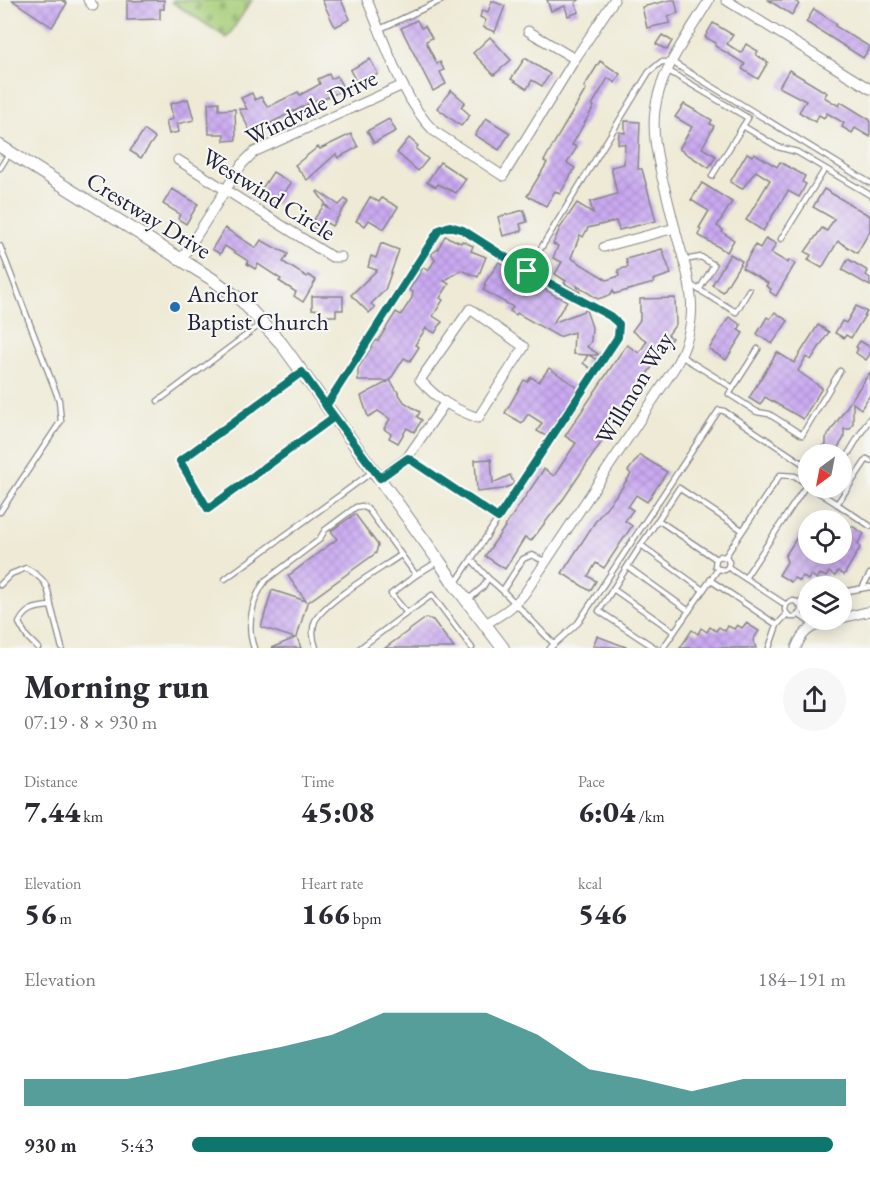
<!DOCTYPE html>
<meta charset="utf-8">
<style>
body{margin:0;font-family:"EB Garamond",serif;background:#f7f7f7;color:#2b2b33;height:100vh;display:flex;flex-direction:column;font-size:22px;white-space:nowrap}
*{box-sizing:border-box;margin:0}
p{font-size:20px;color:#7c7c81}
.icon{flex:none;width:33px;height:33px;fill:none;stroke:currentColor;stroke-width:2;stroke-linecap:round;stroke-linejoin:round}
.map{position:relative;height:648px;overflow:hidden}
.panel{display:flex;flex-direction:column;background:#fff;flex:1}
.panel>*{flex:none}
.needle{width:39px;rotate:212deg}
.buttons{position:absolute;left:798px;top:444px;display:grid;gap:12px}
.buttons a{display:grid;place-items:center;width:54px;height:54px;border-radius:50%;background:#fff;box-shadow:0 3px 15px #0003;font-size:30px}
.pin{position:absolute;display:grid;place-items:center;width:51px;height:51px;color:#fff;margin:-26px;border:3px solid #fff;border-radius:50%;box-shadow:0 2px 6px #0007}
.round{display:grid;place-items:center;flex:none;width:63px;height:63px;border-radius:32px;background:#f7f7f7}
.overview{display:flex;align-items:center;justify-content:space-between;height:102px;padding:0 24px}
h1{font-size:33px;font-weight:800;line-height:45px}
.figures{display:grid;grid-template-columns:repeat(3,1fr);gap:9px;height:102px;padding:6px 24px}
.figures div{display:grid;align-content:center}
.figures b{font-size:30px;font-weight:800}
.figures small{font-size:16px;font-weight:400}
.figures p{font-size:16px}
.chart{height:168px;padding:12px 24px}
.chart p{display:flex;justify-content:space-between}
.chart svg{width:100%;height:108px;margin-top:6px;fill:#0f766e;opacity:.7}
ul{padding:0 24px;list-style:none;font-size:20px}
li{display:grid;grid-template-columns:96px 72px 1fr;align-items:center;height:45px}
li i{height:15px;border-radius:8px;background:#0f766e}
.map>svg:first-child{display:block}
</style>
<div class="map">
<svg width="870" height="648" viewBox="0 0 870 648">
<defs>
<pattern id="cemetery-stones" width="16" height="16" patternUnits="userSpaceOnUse" patternTransform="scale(1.5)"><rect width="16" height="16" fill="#a7ce78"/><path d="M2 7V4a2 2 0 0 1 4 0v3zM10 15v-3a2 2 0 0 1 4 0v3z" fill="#8fb169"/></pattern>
<pattern id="building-cross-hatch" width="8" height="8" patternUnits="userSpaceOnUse" patternTransform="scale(1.5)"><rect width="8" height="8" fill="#c9a9f0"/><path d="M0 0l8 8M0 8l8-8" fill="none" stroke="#ac91cf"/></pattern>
</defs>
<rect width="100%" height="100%" fill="#f6f6f2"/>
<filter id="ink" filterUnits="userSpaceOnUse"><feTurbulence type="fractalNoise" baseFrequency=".0167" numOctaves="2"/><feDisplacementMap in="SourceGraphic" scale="12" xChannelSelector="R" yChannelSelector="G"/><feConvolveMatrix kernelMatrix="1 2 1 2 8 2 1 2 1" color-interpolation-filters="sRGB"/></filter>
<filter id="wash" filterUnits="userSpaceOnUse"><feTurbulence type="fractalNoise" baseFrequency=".008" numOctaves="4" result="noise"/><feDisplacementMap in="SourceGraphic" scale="24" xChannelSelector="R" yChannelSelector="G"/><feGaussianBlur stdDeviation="1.35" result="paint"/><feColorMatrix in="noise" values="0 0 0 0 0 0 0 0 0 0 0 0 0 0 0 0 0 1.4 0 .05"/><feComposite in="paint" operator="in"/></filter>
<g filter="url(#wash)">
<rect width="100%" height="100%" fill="#eeead5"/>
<!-- cemetery -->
<path fill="url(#cemetery-stones)" stroke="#64785a" stroke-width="1.5" d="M173,0h79l-25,38 -55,-36z"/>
<g id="blocks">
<!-- building -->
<g fill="url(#building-cross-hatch)">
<path d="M12,0h50l5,3 -15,24z"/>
<path d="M164,0v9h-4v10l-33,1v-19z"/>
<path d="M322,0h19l9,19 -15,8z"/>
<path d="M547,0h32l-4,3 4,9 -11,4 -3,-10 -14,5z"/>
<path d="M670,0h5l3,13 -10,3 2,7 -23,5 -5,-21z"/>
<path d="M768,0h25l6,4 -7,11z"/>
<path d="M492,1l13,5 -10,26 -12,-5 3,-7 -6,-3 2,-7 6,2z"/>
<path d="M814,9l22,15 -1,2 35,21 -7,11 -57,-36z"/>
<path d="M417,20l4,8 4,-2 7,12 -6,3 2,5 9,18 3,-2 4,8 -4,2 6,12 -13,7 -32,-63z"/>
<path d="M713,23l20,12 -6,9 14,9 5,-9 12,7 -2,4 12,7 -10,17 -16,-10 3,-5 -30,-18 1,-3 -11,-6z"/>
<path d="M662,35l10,6 -5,9 -11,-6z"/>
<path d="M490,37l21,23 -17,15 -21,-22z"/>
<path d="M525,58l25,16 -8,12 -10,-6 -5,9 -16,-10z"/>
<path d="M370,59l8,15 -20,11 -8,-15z"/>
<path d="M600,61l20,13 -5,9 -7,-5 -16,27 2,1 -22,39 5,2 -10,16 8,5 -15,26 -5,-3 -9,15 -19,-10 20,-33 -3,-2 10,-18 32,-54 -2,-2z"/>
<path d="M789,70l38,23 -3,4 15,9 2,-4 29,18v17l-15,-9 -3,5 -10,-6 2,-4 -17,-10 -3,5 -5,-3 -4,7 -16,-10 7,-11 -27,-14z"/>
<path d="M329,74l2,5 6,-3 7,14 -25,11 -1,-2 -67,34 -12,-24h8l-6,-11 11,-5 3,7 6,-3 7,10 30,-15 2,3 13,-7 7,-4 -2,-5z"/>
<path d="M451,90l14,12 -4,5 9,8 -9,11 -24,-18z"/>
<path d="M188,99l6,21 -17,4 2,8 -10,2 -3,-13 7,-2 -3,-15z"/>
<path d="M219,102v8l16,-1 1,31 -12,1v-7h-15l-1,-31z"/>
<path d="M684,104l28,16 -2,4 4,2 -12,22 14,8 -7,12 -30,-19 13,-22 -17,-10z"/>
<path d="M486,118l24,15 -11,17 -24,-15z"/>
<path d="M389,119l7,12 -22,12 -7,-12z"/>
<path d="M625,121l15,1 -2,47h4l14,52 -37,9 -3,-9 -28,7 -5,9 -3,-2 -9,23 36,22 12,-4 -1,-6 10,-3 -2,-8 36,-10 9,25 -18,6 1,3 -40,11 -1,-4 -3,5 -12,4 -21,-13 3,7 -16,-10 2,-2 -11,-7 7,-12 -9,-4 5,-12 -5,-2 7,-16 17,-25 16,10 -3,-11 27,-8 -6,-27 13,-3 1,-20h-7l1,-12 6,1z"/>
<path d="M144,130l11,8 -14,20 -11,-7z"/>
<path d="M351,134l7,13 -20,11 -2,-4 -29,26 -12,-15 23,-18 2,2z"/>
<path d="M409,138l9,8 -2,3 12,10 -10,12 -21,-18z"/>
<path d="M747,153l5,3 2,-3 23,14 3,-5 25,14 -3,6 4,2 -7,13 -11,-6 -25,40 -17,-11 24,-40 -14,-9 -14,18 -12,-7z"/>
<path d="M440,162l26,17 -10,14 -18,-9 -2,3 -9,-5z"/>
<path d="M273,172l18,11 -14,22 -18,-12z"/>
<path d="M702,183l30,19 -15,24 6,4 -1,2 12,8 -7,12 -29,-17 3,-6 -2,-1 10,-17 -18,-11z"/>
<path d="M172,189l26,15 -12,20 -8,-5 2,-5 -17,-10z"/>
<path d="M824,189l46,27v15l-13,22 -19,-12 -16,27 -14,-8 3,-5 -6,-3 17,-24 5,3 7,-12 -21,-12z"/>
<path d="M318,191l21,14 6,-6 3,3 -16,24 -7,-4 -6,9 -9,-6 14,-20 6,5 -13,-18z"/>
<path d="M370,197l9,5 3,-4 16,9 -14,22 -15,-9 -4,6 -9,-5z"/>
<path d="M524,210l3,12 -7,2 2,7 -19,5 -5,-19z"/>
<path d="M225,228l31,20 5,-8 18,10v-1l9,5 -5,8 24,15 1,-2 8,5 -13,22 -9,-6 2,-4 -17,-11 2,-2 -23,-15 -3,5 -8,-5 1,-3 -23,-15 -5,8 -8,-5z"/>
<path d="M445,236l16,7 1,-2 11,5 -2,5 15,6 -8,20 -17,-7 -17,11 5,3 -9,14 3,2 -10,16 9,6 -7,11 -9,-5 -11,17 4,2 -9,14 -6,-3 -14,22 14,22 16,10 -3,5 5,3 -8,12 -7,-4 -9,15 -9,-5 2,-4 -7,-5 6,-10 -12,-8 -10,6 -7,-21 28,-15h-31v-13l18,-28 2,1 18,-29 5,3 11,-17 1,-6 -4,-2 14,-23 5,4 7,-11 -4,-6 7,-5z"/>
<path d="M766,238l10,6 -5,9 17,10 1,-3 6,4 -19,32 -6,-4 1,-3 -5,-3 2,-3 -26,-15 13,-23 5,3z"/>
<path d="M381,243l18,7 -14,40 -14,14 4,3 -6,6 -18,-18 26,-25 -9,-3 3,-11 5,2z"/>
<path d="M730,254l12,7 -19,31 -11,-7z"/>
<path d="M848,259l20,12 -2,4 4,3v8l-28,-16z"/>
<path d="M499,262l27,21 3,-4 28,18 1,-1 9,5 -14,22 33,-13 6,17 -1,14 -4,6 13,8h-11l8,5 -6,9 -8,-6 5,-8 -15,-1 1,-22 -15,5 -42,-24 -1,2 -6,-4 3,-4 -30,-17 3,-5 -2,-1z"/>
<path d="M312,296h31v14h-7v6h-16v-6l-8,-1z"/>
<path d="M675,298l1,26 -8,11 4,3 -47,68 -3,-1 -14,21 3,2 -47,70 -33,43 -6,-4 -20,32 -20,-13 59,-87 10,7 22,-33 -11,-7 55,-82 7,-9 12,8 8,-12 -15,-10 8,-11v-21z"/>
<path d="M856,306l11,6 -16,26 -5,-3 -2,3 -9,-5 7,-12 4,2z"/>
<path d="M775,312l13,9 -16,23 -15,-10 10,-17 3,2z"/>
<path d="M729,317l12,8 -3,5 5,3 -17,27 -17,-11z"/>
<path d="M818,325l11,7 -18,28 -5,-3 -8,14 24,17 -19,31 -38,-22 -5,8 -11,-7 28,-46 17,11z"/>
<path d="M860,341l10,6v7l-4,6 -10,-7 2,-5 -2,-1z"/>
<path d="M549,368l29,20 -32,48 -9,-5 5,-8 -14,-9 -6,9 -17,-10 19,-33 3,2 4,-5 8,5z"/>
<path d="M870,372v23l-9,14 -8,-6v20l-3,6h-6v9l-10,16h-18l6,-8 4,-1v-7z"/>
<path d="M640,455l27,17 -20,30 -11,-7 -8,12 5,3 -8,11 7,5 -28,42 -8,-5 -8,13 8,5 -6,10 -28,-18 35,-54 24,-30 10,-15 -3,-3z"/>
<path d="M491,459l2,24 17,-8 4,9 -11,5 -26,3 -2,-32z"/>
<path d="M355,514l23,31 -2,8 -69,50 -10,34 4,11h-30l24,-10 -34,-11 11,-37 34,11 -18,-25 49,-37 -6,-8z"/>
<path d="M852,526l12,8 -6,9 2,5 -16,27 -6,-4 -3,5 -6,-4 -3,5 -6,-3 -3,5 -6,-4 -3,5 -6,-4 -2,5 -6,-3 -3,4 -12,-7 8,-13 -2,-6 14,-22 9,6v14h34v-27l7,4z"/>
<path d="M426,618l7,2 21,28h-69z"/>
<path d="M746,623l13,8 -6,9 3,8h-76l12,-18 6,4 3,-6 6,4 3,-5 6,4 3,-4 6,4 3,-5 6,3 3,-4 5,3z"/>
<path d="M597,636l29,11v1l-33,-2z"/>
</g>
</g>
</g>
<g filter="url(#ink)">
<use href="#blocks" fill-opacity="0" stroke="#888688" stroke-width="1.5"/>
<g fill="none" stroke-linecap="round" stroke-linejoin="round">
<defs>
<g id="lane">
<path d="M380,29l62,-29"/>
<path d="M667,70l81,48 -36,58"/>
<path d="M743,126l35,21 19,5 73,43"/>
<path d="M0,168l10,-16"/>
<path d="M781,239l44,-70"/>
<path d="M0,246l59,154 2,21 -61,91"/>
<path d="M684,260l17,-3 13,8 -15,25"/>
<path d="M527,271l122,-199 12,-10h11l198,121"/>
<path d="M691,285l45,27 13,-22"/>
<path d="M758,349l-29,45 28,18 12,2 33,21 38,-64"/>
<path d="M681,356l52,32"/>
<path d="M302,372l-122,89 28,48 124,-91"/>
<path d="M158,401l103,-77"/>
<path d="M328,404l111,-174 11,-4 13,4 64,41 83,45 9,8 -1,13 -163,247"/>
<path d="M408,459l90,59"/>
<path d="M842,464l28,-46"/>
<path d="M812,488l25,16 30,-45 3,2"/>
<path d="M837,504l33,22"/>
<path d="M658,520l21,-32 63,42"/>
<path d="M641,545l17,-25 58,39"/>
<path d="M725,557l55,-82 15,1 13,9"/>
<path d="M628,567l61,44"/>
<path d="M728,567l-3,3 -7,-1 -3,-3 1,-7 4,-3 7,2 2,4 -1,5 58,38"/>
<path d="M416,575l-25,19 16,19 25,-18 40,53"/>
<path d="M488,578c24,19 44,44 66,66"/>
<path d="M745,578l62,-94"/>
<path d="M225,579l147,-107"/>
<path d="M710,580l67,45 -8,23"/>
<path d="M0,585l11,-11 15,-6c19,11 22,16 25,38"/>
<path d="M862,588l8,-14"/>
<path d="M613,589l61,43"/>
<path d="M503,590l20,-31 9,-4 14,7"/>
<path d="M842,592l28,-5"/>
<path d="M469,599l14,-12 5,-9 -16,-18"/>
<circle cx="793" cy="609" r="8"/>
<path d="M797,603l11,-5"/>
<path d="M798,614l15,11"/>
<path d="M777,625l10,-11"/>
<path d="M38,648l-11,-11 -8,-14c7,-14 16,-16 32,-17l11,42"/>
<path d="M254,648c-8,-21 -2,-50 12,-68l53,-40 6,-10 31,-23 6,-1 6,3 48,66 21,-13"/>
<path d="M316,648c-3,-9 -5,-18 -1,-27 10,-20 67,-53 86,-66"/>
<path d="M360,648l47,-35"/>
<path d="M550,648l28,-25 141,-213 5,1 84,56"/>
<path d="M655,648l-56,-37 42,-66 62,45"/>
<path d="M663,648l55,-79"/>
</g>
<g id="street">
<path d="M88,0l5,6"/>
<path d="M367,0c18,41 35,100 67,131l69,45 72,-117 39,-59"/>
<path d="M726,0l144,89"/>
<path d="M528,31l47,28"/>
<path d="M178,160l154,97h9"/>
<path d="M604,247l71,-19"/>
<path d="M181,260l61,-96 12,-12 149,-67"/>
<path d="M470,309l54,38 -46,71c-26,-10 -39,-17 -58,-38z"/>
<path d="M380,478l27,-20 38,-55"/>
<path d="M842,618l28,-7"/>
<path d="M485,624c16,-9 31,-18 42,-34l148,-223c26,-46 17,-79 3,-127 -6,-21 -10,-42 -16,-62 -5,-23 -10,-44 -7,-68 5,-40 34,-76 54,-110"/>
<path d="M796,648c7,-20 20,-24 40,-28"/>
</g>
<path id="secondary" d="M0,146l212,133 30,22 39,42 158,218 16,24 48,63"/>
</defs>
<!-- lane casing -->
<use href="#lane" stroke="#888688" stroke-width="7"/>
<!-- street casing -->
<use href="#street" stroke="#888688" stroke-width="11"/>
<!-- secondary casing -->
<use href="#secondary" stroke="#888688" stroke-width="14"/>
<!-- lane -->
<use href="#lane" stroke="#fff" stroke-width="4.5"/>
<!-- street -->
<use href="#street" stroke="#fff" stroke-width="9"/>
<!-- secondary -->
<use href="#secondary" stroke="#fff" stroke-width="12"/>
</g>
</g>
<g fill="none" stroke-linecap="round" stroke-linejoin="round" filter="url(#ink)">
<defs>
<path id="route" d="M527,271l-64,-41 -13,-4 -11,4 -113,176 8,11 -126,92 -28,-48 122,-89c25,36 52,71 78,106l28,-20 90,60 120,-181 1,-13 -9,-8 -83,-45"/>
</defs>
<!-- route casing -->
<use href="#route" stroke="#fff" stroke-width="12"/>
<!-- route -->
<use href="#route" stroke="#0f766e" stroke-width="8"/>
</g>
<!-- markers -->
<circle fill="#1f6fb2" stroke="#f6f6f2" stroke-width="2" cx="175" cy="307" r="6"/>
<g text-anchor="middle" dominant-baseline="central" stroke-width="4.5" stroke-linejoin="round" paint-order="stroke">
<!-- street labels -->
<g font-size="24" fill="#22223b" stroke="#f6f6f2">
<text transform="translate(311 107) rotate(-26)">Windvale Drive</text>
<text transform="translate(269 194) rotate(32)">Westwind Circle</text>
<text transform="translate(149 215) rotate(32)">Crestway Drive</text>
<text transform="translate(634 388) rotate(-59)">Willmon Way</text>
</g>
<!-- poi labels -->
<g font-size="24" fill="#22223b" stroke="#f6f6f2" text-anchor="start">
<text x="187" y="293">Anchor<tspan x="187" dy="28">Baptist Church</tspan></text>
</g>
</g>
</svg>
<div class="buttons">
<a><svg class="needle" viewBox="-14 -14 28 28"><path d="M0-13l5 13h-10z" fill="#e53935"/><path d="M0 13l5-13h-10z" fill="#7c7c81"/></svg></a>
<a><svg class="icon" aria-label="locate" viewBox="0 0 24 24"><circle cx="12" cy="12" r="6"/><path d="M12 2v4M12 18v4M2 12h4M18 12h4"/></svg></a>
<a><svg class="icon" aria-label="layers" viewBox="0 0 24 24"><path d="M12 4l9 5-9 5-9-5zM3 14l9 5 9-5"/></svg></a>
</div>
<div class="pin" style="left:527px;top:271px;background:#1e9e55"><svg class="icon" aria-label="arrive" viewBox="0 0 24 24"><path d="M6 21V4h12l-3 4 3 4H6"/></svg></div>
</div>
<section class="panel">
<div class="overview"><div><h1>Morning run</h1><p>07:19 · 8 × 930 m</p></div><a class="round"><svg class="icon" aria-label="share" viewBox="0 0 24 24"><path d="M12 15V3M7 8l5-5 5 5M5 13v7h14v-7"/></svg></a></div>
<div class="figures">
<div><p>Distance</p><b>7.44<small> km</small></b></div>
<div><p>Time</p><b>45:08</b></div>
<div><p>Pace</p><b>6:04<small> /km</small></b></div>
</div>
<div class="figures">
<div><p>Elevation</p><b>56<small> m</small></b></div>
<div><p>Heart rate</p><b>166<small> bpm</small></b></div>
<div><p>kcal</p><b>546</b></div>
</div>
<div class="chart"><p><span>Elevation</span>184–191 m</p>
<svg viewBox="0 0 160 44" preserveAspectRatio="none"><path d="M0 44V33L10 33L20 33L30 29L40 24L50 20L60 15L70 6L80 6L90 6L100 15L110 29L120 33L130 38L140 33L150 33L160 33V44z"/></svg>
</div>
<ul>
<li><b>930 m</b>5:43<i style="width:98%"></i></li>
</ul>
</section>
